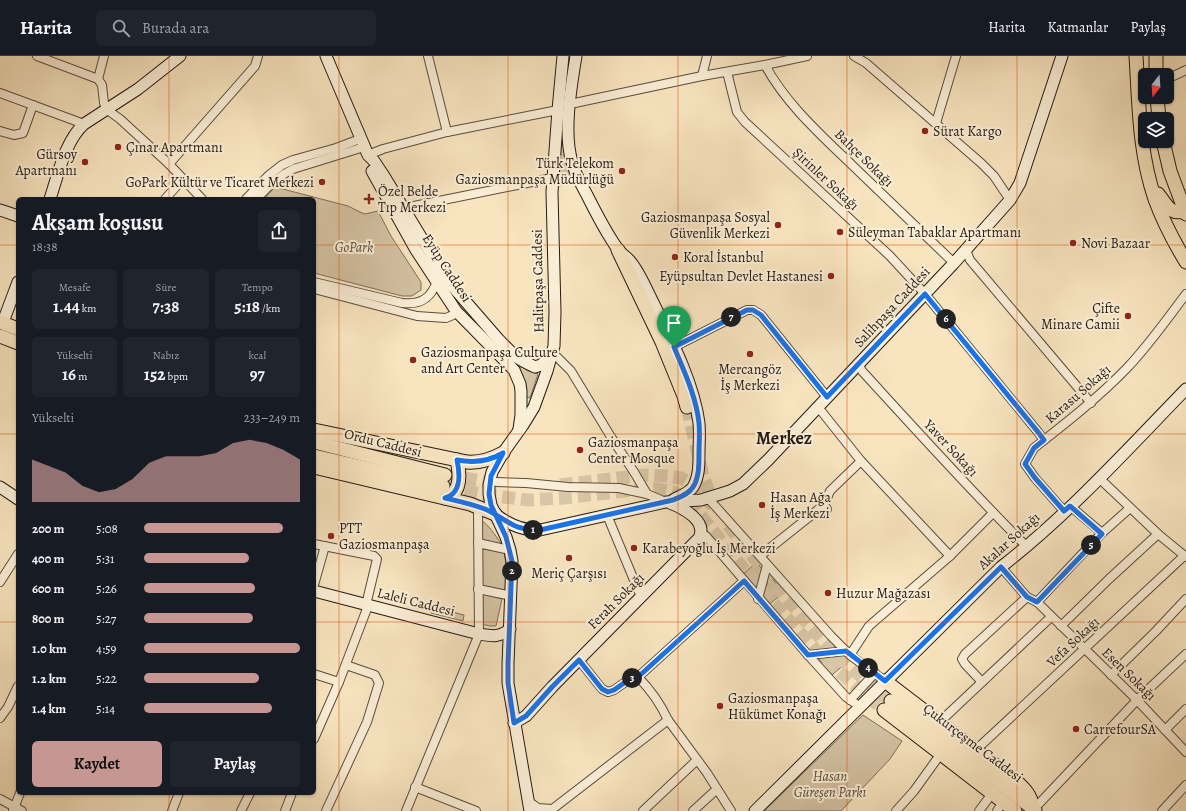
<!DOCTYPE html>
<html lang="tr">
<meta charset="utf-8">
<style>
body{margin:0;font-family:Alegreya,serif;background:#20242c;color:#f1f3f6;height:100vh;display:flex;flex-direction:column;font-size:15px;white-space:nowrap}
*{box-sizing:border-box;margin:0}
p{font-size:13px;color:#9ea1a6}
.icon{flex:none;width:22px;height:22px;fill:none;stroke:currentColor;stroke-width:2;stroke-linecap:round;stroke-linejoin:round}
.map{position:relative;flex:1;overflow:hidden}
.details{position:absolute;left:16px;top:141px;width:300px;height:598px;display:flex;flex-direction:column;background:#171b24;border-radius:6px;box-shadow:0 1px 3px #0004}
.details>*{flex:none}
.needle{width:26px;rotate:197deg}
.fabs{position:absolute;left:1138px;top:12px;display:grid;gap:8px}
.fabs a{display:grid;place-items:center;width:36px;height:36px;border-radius:6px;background:#171b24;box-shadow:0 1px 3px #0004;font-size:20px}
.pin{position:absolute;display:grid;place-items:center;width:34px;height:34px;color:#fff;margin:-41px -17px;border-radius:50% 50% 50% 0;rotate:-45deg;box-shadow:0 0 4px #0007}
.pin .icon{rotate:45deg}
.km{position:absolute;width:20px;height:20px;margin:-10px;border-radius:50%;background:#222;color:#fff;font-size:11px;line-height:20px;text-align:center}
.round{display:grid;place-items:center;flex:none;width:42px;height:42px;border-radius:6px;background:#20242c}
.summary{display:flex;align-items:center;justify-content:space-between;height:68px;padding:0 16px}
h1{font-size:22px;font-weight:600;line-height:30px}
.stats{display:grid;grid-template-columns:repeat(3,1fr);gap:6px;height:68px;padding:4px 16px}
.stats div{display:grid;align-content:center;border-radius:6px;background:#20242c;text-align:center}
.stats b{font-size:17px;font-weight:600}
.stats small{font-size:11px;font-weight:400}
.stats p{font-size:11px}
.chart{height:112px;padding:8px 16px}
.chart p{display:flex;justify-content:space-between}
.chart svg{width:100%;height:72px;margin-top:4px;fill:#c59692;opacity:.7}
.primary-button{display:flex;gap:8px;margin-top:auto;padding:8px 16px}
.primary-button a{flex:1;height:46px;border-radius:6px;background:#c59692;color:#111;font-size:16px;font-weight:600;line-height:46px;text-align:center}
.primary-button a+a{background:#20242c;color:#f1f3f6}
ul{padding:0 16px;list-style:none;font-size:13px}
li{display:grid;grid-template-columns:64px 48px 1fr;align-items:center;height:30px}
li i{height:10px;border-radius:5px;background:#c59692}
header{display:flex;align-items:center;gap:24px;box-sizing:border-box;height:56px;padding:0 20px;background:#171b24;border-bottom:1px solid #363941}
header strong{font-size:19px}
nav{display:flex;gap:22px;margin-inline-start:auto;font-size:14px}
.search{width:280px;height:36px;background:#20242c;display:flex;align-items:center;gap:10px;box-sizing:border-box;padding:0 14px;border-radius:6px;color:#9ea1a6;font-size:15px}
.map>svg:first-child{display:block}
</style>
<header>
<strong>Harita</strong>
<div class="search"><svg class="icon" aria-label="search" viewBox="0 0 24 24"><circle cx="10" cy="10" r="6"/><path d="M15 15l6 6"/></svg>Burada ara</div>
<nav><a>Harita</a><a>Katmanlar</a><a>Paylaş</a></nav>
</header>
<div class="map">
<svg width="1186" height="755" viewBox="0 0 1186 755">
<rect width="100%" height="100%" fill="#f8e5c0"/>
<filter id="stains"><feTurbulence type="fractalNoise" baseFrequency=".005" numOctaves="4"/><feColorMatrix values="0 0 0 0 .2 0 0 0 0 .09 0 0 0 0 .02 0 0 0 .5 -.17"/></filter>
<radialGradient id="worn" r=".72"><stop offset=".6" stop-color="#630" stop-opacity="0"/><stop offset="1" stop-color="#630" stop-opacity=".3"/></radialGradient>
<!-- green -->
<g fill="#d4c2a3" stroke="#7c6e5b">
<path d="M565,81l10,43 -19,7 4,-49z"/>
<path d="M275,131l73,19 12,6 5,2 13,-3 13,25 30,46v8l-9,6h-10l-88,-23v-74h-50z"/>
<path d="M522,311l6,4 10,3 -8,24 -4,-1 -3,-22 -5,-6z"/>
<path d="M480,463c9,7 15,15 21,25l-21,-3z"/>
<path d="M482,493l22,3 2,12v26l-24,-4z"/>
<path d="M757,506l5,7 -5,21 -14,-16z"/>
<path d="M769,519l15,17 -14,12 -6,-7z"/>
<path d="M481,537l21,6 -6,27h-6l-10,-2z"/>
<path d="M433,551l31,8 -1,6 -32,-8z"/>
<path d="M841,600l5,7 -14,12 -14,-17z"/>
<path d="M863,659l39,26 -12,18 -49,52h-77z"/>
</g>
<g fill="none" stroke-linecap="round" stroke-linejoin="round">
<!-- primary-tunnel -->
<g stroke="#d8c6a6" stroke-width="13" stroke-dasharray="13 6" stroke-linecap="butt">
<path d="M687,351l16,69 10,27"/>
<path d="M445,419l56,9"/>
<path d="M560,429l84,-10 25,1 12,2 9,5 23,23"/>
<path d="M446,431l35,7 47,6 36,-2 69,-8 23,-1 17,3 11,6 12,12 56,69 68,76 64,55"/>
<path d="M728,469c32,40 64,82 99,120 19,20 42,38 64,56"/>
</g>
<defs>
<g id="street">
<path d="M37,0l61,23 4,6 2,18 2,6 14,10 49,45 33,35"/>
<path d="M428,0l19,76"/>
<path d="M854,0l12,7 115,100 13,13 16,24"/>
<path d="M765,9c21,39 56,70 88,101 33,32 67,64 101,97"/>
<path d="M727,16l10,40 8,10 145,134 35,38 113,138 6,8"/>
<path d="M702,20l5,-20"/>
<path d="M98,23l6,-23"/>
<path d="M1167,23l19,-9"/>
<path d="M0,37l84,31"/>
<path d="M570,48l132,-28 63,-11 42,-9"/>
<path d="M936,67l20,-67"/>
<path d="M0,75l14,4 9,-2 10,-28"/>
<path d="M368,99l15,-6 64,-17 111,-22"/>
<path d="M169,108l86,-98 3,-10"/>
<path d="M165,143l18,-20"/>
<path d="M246,143l22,-23 14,-11 11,-5 43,-12 24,-9"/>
<path d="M256,143c12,-12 22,-23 37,-30l71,-22"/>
<path d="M404,152l148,-30"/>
<path d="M966,194l4,10 121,143"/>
<path d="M314,226l88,21c18,2 29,-4 35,-22"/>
<path d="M314,233l103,27 29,2 7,-3 3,-4"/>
<path d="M674,291l73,-37h6l8,5 66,82"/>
<path d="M557,301l14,14 40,66 23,35 13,22"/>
<path d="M859,309l3,6c54,59 108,119 165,176"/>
<path d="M818,351l43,54 89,95"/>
<path d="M1099,422l59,56 28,23"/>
<path d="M496,426l30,1 42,4 51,1 28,6 19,8"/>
<path d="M708,442l123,138 19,19 35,26"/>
<path d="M1070,450l32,27"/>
<path d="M827,453l-3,-4 6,-14 31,-30"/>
<path d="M1064,455l-29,-33 -10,-14 9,-16c32,-25 64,-50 93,-80 22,-23 40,-49 59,-74"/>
<path d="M607,459l34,82"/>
<path d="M701,478l5,2 102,119 38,42 13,9"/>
<path d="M478,487l32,7"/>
<path d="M314,488l60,12 3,3 -11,46"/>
<path d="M760,500l64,-51"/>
<path d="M1001,511l26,30 10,5 100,98 49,52"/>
<path d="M0,526l18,-28"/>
<path d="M314,529l11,-39"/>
<path d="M478,533l29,6"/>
<path d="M758,543l9,-34"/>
<path d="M1037,546l65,-69 28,-25"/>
<path d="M1061,570l48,-47 49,-45"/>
<path d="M808,599l38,-4"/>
<path d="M850,599l19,-29 81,-70 43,-43"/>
<path d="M579,604l23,29 6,3 6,-2 20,-14 4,1"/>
<path d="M314,618l25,8"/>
<path d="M1111,619l45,-44 30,-32"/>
<path d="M638,621c12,12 23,28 30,43l39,53 24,38"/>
<path d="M638,621l106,-96"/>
<path d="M982,626l-17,-18 -3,-5 3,-5 62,-57"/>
<path d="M850,644l25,-27"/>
<path d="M945,661l106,-100"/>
<path d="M0,662l8,-11 10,-21"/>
<path d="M1165,674l21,-21"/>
<path d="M314,683l25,-57 29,-76"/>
<path d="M979,691l205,-191"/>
<path d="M415,731l61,24"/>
<path d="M0,743l22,12"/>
<path d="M528,745l10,7 14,1"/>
<path d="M1034,753l103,-109 49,-46"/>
<path d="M13,755l7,-18"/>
<path d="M172,755l7,-18"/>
<path d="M241,755l9,-18"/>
<path d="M285,755l7,-18"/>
<path d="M326,755l41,-89 12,-39 -4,-8 -29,-10"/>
<path d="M406,755l73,-177 -1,-121"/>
<path d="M550,755l118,-91"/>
<path d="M643,755l54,-51"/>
<path d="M693,755l24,-22"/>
<path d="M896,755l18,-20 23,-32"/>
<path d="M979,755l9,-12"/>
<path d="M997,755l2,-3"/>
<path d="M1162,755l24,-26"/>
</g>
<g id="secondary">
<path d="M326,0l42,99 6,6 10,15 63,104 52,60 17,17 7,4 12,6 6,-2 10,-9"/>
<path d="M576,0c-5,31 -13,76 -4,106 3,12 9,22 15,33 9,18 18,36 30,53 3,5 9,8 13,13 6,7 10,15 14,23 20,42 49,93 55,139 1,10 0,21 0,31 0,11 0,23 -6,33 -4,6 -13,9 -20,13"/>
<path d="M372,115l44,79 40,61 58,59 6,14 1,7v24l-2,14"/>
<path d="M50,143c8,-24 15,-58 34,-75l54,-35 42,-33"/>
<path d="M0,154l18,6"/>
<path d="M3,266l15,-40"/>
<path d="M0,431l18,12"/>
<path d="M495,458c13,10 28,17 45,16l126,-28 35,-2 29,-9 13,-7 25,-24 186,-197 56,-63 10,-17 42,-127"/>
<path d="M314,535l165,43c13,2 20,4 31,-5"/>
<path d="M514,667l12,-7 26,-29 147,-149c9,-17 -16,-30 -29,-35"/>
<path d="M530,755l-22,-128v-19l4,-103 -2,-11 -4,-13 -15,-32 -2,-11v-9l3,-13 11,-19 20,-28 11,-18 13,-36 7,-25 1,-34 -3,-120 6,-82 5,-54"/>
<path d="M755,755l246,-244c67,-52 126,-117 185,-178"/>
</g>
<g id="primary">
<path d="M1136,0c3,48 3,97 19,143 8,22 19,43 31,63"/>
<path d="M1156,0v19"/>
<path d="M1157,41l2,22"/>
<path d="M1163,85l7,30 16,43"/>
<path d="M1158,138c9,11 11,21 27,17"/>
<path d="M618,194l44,92 22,54 3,11"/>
<path d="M0,266l18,7"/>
<path d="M0,280l18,7"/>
<path d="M314,374l153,32c12,1 25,-3 36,-9"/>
<path d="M314,386l131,33"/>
<path d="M314,400l129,30"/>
<path d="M314,411l156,37 25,10"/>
<path d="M445,442c17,-5 15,-24 12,-38"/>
<path d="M885,625l131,100c11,10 14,14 18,28"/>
<path d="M891,645l144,109"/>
<path d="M884,654l131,101"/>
</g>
</defs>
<!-- street casing -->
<use href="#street" stroke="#5a4c3e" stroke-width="10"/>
<!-- secondary casing -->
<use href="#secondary" stroke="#251913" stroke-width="13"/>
<!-- primary casing -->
<use href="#primary" stroke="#251913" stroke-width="15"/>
<!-- street -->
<use href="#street" stroke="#faeed6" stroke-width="8"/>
<!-- secondary -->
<use href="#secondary" stroke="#faeed6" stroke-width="11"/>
<!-- primary -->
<use href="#primary" stroke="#f8e5c0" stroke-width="13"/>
</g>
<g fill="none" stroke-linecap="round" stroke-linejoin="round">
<defs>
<path id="route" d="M674,291c10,24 22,49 25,76 1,10 0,21 0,31 0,11 0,24 -6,33 -4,7 -13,10 -20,13l-133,30c-25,2 -35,-12 -55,-21 -13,-5 -27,-8 -40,-11 17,-5 15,-24 12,-38 16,3 31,2 46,-7l-12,23 -2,18 2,11 15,32 6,24 -4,103v19l6,40 12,-7 26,-29 27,-27 23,29 6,3 6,-2 20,-14 4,1 106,-96 64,74 38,-4 39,30 116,-114 26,30 10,5 65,-68 -32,-28 -6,5 -29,-33 -10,-14 9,-16 10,-8 -6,-8 -113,-138 -98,103 -66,-82 -8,-5h-6l-73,37"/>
</defs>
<!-- route casing -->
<use href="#route" stroke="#fff" stroke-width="8"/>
<!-- route -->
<use href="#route" stroke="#1a73e8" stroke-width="5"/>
</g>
<!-- grid -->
<path fill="none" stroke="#de560c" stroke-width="1" stroke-opacity="0.55" d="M169,0v143M339,0v755M508,0v755M678,0v755M847,0v755M1017,0v755M0,189h18M314,189h872M0,378h18M314,378h872M0,566h18M314,566h872M169,737v18"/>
<!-- markers -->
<g fill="#8f2418" stroke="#faeed6" stroke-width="1.5">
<circle cx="925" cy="75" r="4"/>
<circle cx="118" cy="91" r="4"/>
<circle cx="85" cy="106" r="4"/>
<circle cx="622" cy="115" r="4"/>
<circle cx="322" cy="126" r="4"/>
<path d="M367 137h4v4h4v4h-4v4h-4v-4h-4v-4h4z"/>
<circle cx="778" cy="169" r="4"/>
<circle cx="840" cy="176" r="4"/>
<circle cx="1073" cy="187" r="4"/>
<circle cx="675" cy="201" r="4"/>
<circle cx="831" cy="220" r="4"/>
<circle cx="1128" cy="260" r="4"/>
<circle cx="750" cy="298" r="4"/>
<circle cx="413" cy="304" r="4"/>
<circle cx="580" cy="394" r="4"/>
<circle cx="762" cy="449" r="4"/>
<circle cx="331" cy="480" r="4"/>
<circle cx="634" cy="492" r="4"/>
<circle cx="569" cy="502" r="4"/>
<circle cx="828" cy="537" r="4"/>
<circle cx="720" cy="650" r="4"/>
<circle cx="1076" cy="673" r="4"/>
</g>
<g text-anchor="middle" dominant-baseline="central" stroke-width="4" stroke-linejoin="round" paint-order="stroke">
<!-- poi labels -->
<g font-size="14" fill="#251913" stroke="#faeed6" text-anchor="start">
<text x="933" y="75">Sürat Kargo</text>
<text x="126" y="91">Çınar Apartmanı</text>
<text x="77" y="98" text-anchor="end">Gürsoy<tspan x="77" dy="16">Apartmanı</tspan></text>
<text x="614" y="107" text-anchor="end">Türk Telekom<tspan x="614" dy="16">Gaziosmanpaşa Müdürlüğü</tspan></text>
<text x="314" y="126" text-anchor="end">GoPark Kültür ve Ticaret Merkezi</text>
<text x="378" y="135">Özel Belde<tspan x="378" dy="16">Tıp Merkezi</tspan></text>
<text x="770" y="161" text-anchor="end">Gaziosmanpaşa Sosyal<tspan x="770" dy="16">Güvenlik Merkezi</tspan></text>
<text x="848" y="176">Süleyman Tabaklar Apartmanı</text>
<text x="1081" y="187">Novi Bazaar</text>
<text x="683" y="201">Koral İstanbul</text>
<text x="823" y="220" text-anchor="end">Eyüpsultan Devlet Hastanesi</text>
<text x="1120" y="252" text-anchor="end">Çifte<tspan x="1120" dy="16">Minare Camii</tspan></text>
<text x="421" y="296">Gaziosmanpaşa Culture<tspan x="421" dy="16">and Art Center</tspan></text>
<text x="750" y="313" text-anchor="middle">Mercangöz<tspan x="750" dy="16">İş Merkezi</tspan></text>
<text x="588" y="386">Gaziosmanpaşa<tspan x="588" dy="16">Center Mosque</tspan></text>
<text x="770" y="441">Hasan Ağa<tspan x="770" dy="16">İş Merkezi</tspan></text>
<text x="339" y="472">PTT<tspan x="339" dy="16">Gaziosmanpaşa</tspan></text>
<text x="642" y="492">Karabeyoğlu İş Merkezi</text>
<text x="569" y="517" text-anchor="middle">Meriç Çarşısı</text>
<text x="836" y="537">Huzur Mağazası</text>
<text x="728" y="642">Gaziosmanpaşa<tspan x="728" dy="16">Hükümet Konağı</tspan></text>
<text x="1084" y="673">CarrefourSA</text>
</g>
<!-- street labels -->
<g font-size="14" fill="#251913" stroke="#faeed6">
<text transform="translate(864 102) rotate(44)">Bahçe Sokağı</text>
<text transform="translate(826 123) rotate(43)">Şirinler Sokağı</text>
<text transform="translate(447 212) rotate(57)">Eyüp Caddesi</text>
<text transform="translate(538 225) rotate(-91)">Halitpaşa Caddesi</text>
<text transform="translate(892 251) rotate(-47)">Salihpaşa Caddesi</text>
<text transform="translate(1078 338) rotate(-41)">Karasu Sokağı</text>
<text transform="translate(383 387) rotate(14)">Ordu Caddesi</text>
<text transform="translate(951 392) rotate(47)">Yaver Sokağı</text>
<text transform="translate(1009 485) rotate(-42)">Akalar Sokağı</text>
<text transform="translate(616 545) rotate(-45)">Ferah Sokağı</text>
<text transform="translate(416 546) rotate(14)">Laleli Caddesi</text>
<text transform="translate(1073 586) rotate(-43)">Vefa Sokağı</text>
<text transform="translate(1129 618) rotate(44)">Esen Sokağı</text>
<text transform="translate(973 687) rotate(37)">Çukurçeşme Caddesi</text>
</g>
<!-- park labels -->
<g font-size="14" font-style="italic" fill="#5a4c3e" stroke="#faeed6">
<text x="354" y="191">GoPark</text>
<text x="830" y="720">Hasan<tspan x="830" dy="16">Güreşen Parkı</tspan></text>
</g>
<!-- district labels -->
<g font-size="18" font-weight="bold" fill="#251913" stroke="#faeed6">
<text x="784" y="382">Merkez</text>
</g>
</g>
<rect width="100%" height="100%" filter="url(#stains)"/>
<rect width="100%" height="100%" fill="url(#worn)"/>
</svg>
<div class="fabs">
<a><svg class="needle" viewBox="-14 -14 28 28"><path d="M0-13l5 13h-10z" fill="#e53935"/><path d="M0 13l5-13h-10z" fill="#9ea1a6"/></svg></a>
<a><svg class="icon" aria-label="layers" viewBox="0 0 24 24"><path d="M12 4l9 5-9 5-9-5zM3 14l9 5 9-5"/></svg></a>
</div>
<div class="pin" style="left:674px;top:291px;background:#1e9e55"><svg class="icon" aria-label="arrive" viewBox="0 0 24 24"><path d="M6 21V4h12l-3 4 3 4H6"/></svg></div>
<b class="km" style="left:533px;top:474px">1</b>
<b class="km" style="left:512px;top:515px">2</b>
<b class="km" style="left:632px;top:622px">3</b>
<b class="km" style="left:868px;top:612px">4</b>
<b class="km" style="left:1091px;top:489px">5</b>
<b class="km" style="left:946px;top:263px">6</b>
<b class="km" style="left:731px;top:261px">7</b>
<section class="details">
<div class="summary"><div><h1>Akşam koşusu</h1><p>18:38</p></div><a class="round"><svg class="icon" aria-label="share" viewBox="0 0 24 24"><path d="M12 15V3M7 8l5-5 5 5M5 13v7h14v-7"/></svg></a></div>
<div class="stats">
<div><p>Mesafe</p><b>1.44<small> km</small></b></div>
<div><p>Süre</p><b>7:38</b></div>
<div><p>Tempo</p><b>5:18<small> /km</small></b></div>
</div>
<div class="stats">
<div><p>Yükselti</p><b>16<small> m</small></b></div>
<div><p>Nabız</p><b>152<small> bpm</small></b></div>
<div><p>kcal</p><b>97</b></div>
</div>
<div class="chart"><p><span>Yükselti</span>233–249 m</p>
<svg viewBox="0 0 160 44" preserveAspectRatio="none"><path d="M0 44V18L10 22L20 26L30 34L40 38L50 36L60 30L70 20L80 16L90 16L100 16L110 14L120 8L130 6L140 8L150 12L160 18V44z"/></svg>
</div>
<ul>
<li><b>200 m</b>5:08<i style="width:89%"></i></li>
<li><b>400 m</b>5:31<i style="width:67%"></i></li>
<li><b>600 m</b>5:26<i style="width:71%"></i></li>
<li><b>800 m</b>5:27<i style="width:70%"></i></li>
<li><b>1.0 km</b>4:59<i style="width:100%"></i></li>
<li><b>1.2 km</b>5:22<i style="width:74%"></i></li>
<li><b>1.4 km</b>5:14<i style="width:82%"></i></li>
</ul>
<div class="primary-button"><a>Kaydet</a><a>Paylaş</a></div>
</section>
</div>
